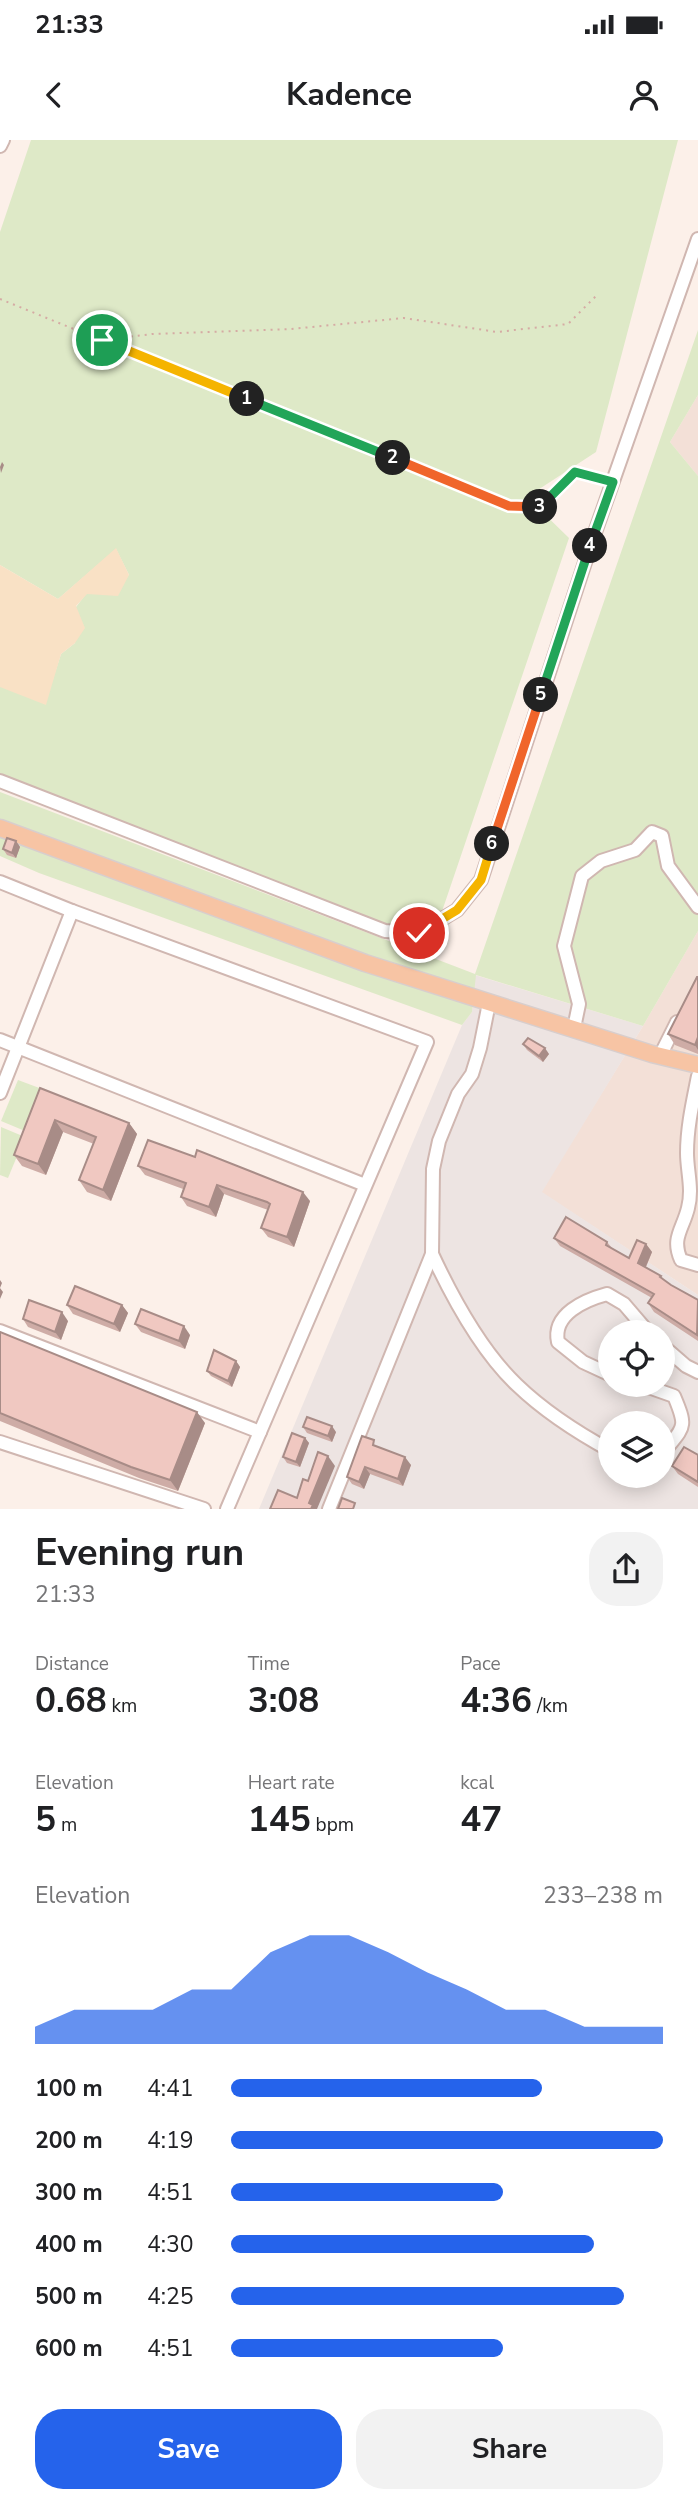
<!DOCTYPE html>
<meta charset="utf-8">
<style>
body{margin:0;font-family:"Nunito Sans",sans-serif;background:#f2f2f2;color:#202124;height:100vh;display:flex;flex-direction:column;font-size:26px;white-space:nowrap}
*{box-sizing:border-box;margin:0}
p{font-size:23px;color:#757577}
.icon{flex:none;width:38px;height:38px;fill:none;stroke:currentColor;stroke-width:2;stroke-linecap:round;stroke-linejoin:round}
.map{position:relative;height:1369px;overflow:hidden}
.sheet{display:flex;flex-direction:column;background:#fff;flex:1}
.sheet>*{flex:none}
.tools{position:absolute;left:598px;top:1180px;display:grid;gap:14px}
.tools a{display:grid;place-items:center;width:77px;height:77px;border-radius:50%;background:#fff;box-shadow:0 4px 18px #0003;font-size:35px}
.pin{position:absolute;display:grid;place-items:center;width:60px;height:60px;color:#fff;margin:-30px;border:4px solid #fff;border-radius:50%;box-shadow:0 2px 7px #0007}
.km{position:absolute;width:35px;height:35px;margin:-18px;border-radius:50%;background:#222;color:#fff;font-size:19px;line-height:35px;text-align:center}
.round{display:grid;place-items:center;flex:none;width:74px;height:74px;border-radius:28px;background:#f2f2f2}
.overview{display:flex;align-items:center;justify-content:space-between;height:119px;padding:0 35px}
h1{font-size:38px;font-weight:700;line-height:52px}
.metrics{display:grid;grid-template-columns:repeat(3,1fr);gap:10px;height:119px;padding:7px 35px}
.metrics div{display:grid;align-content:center}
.metrics b{font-size:35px;font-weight:700}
.metrics small{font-size:19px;font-weight:400}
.metrics p{font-size:19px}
.chart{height:196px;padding:14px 35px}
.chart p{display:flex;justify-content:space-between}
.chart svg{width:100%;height:126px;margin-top:7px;fill:#2563eb;opacity:.7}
.action{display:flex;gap:14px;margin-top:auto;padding:14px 35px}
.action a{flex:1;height:80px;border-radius:28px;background:#2563eb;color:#fff;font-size:28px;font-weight:700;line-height:80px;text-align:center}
.action a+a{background:#f2f2f2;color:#202124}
ul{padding:0 35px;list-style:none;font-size:23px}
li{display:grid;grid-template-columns:112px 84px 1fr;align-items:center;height:52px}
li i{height:18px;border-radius:9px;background:#2563eb}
.status{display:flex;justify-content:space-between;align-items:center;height:49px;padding:0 35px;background:#fff;direction:ltr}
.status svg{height:19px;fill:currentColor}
header{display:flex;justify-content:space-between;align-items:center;height:91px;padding:0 35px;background:#fff;font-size:32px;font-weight:700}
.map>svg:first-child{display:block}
</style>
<div class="status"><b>21:33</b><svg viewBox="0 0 49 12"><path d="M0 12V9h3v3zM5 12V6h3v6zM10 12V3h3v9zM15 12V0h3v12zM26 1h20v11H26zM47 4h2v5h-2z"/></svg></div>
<header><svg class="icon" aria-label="back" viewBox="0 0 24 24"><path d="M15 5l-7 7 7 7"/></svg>Kadence<svg class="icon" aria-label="person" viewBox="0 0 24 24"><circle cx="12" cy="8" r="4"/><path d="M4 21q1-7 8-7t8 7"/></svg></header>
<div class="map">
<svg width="698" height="1369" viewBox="0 0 698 1369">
<rect width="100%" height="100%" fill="#fcf0e9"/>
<!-- residential -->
<g fill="#f3e0d7">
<path d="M698,255v81l-28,-34z"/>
<path d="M698,791v364l-157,-103 102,-166z"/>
</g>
<!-- industrial -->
<path fill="#ede4e2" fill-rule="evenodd" d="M475,835l168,51 -101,166 156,103v214h-439l203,-484 10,-13zM611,1192h52v52h-52zM611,1283h52v52h-52z"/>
<!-- green -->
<g fill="#dee9c7">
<path d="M31,0h647l-82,312 -69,45 42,41 -132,388 -59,3 -378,-152v-92l45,19 16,-50 14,-11 1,-36 10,-13 43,-19 -13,-26 -58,50 -58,-34v-333z"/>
<path d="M698,190v65l-28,47 28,34v455l-55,95 -167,-51 -4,37 -10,13 -423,-152 -39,-17v-64l475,182z"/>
<path d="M18,940l24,9 -17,42 -24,-10z"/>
<path d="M1,987l24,10 -17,41 -8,-3z"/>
</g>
<!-- sand -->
<path fill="#f9e1c5" d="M116,408l13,27 -11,21 -31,-2 -11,12 9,22 -10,15 -14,11 -15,51 -46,-18v-122l58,34z"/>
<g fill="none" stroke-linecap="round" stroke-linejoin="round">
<defs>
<g id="minor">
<path d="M0,6l3,-6"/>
<path d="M0,641l385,150 34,2 38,-23 24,-30 111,-339 106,-302"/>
<path d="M0,742l72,29 355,131 -200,467"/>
<path d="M574,888l5,-24 -15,-58 18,-70 19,-15 34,-11 17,-18 10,4 6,30 30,41"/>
<path d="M0,900l365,145"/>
<path d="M660,916l17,-34"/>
<path d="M698,936c-5,25 -11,51 -11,77 0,18 6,36 1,55 -5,21 -17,30 -7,52l17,5"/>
<path d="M0,953l72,-182"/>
<path d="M432,1114c21,45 49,97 85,131 27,26 61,48 94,66"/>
<path d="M0,1191l260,101"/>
<path d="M663,1206l23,20 12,6"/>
<path d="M611,1235l-28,-13 -25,-20c-6,-28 27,-42 49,-48l17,10 24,28"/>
<path d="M640,1244l34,12c14,33 10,30 -11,57"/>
<path d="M0,1302l204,67"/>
<path d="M329,1369l103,-255 1,-85 6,-28 19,-47 14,-20 8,-26 9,-45"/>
</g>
<path id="major" d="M0,688l365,135 287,91 46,11"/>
</defs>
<!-- minor casing -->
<use href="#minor" stroke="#d0b7b1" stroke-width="16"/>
<!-- major casing -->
<use href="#major" stroke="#d8cecd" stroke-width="19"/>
<!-- path -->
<g stroke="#d5aba4" stroke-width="2" stroke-dasharray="2 5" stroke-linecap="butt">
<path d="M0,159l509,207 33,1 33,-35 26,7"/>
<path d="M103,200l49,-6 139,-5 113,-11 93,14 71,-8 29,-29"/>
</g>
<!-- minor -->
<use href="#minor" stroke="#fff" stroke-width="12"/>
<!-- major -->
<use href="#major" stroke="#f7c4a4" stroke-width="16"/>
</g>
<!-- wall -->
<g fill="#ceaca6">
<path d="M16,701l4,6 -4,11 -9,-3 -4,-6z"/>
<path d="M698,837v77l-23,-9 -7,-11z"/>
<path d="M523,904l26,10 -6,8 -16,-12z"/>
<path d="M40,948l89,35 8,11 -26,67 -24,-9 -8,-12 15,-36 -31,-12 -17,43 -24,-9 -8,-11z"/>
<path d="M138,1026l172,35 -16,46 -26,-10 -7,-9 7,-18 -44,-16 -8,23 -29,-11 -6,-9 2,-8 -38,-14z"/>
<path d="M554,1098l53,4 5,6 17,10 17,-14 6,8 -6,15 15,9 4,5 6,4 27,15v41l-44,-29 -6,-9 4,-5 -92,-52z"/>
<path d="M67,1165h55l6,8 -8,19 -47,-18z"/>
<path d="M23,1179l45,2 -7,19 -33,-13z"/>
<path d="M135,1184l55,11 -5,14 -44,-17z"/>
<path d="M0,1192l205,91 -27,68 -39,-13 -139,-57z"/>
<path d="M236,1221l4,6 -8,20 -21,-11 -4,-5z"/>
<path d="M303,1287l33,5 -4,10 -25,-9z"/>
<path d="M305,1298l4,5 -9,24 -13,-4 -4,-6z"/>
<path d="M379,1308l32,17 -8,21 -33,-12 -6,15 -12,-5 -5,-7z"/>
<path d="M698,1315v32l-20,-13 -6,-8z"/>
</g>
<!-- shaded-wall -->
<g fill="#a88c87">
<path d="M2,322l2,3 -3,8 -1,-6z"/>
<path d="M16,701l4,6 -4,11 -4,-5z"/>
<path d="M698,897v13l-3,-5z"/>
<path d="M545,908l4,6 -6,8 -4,-6z"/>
<path d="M55,980l8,12 -17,43 -8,-11z"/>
<path d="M129,983l8,11 -26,67 -8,-11z"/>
<path d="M217,1045l7,9 -8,23 -7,-10z"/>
<path d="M303,1052l7,9 -16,46 -7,-10z"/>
<path d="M646,1104l6,8 -8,19 -6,-8z"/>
<path d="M0,1140l2,3 -2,5 3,4 -3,7z"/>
<path d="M122,1165l6,8 -8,19 -6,-8z"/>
<path d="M62,1172l6,9 -7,19 -6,-8z"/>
<path d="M184,1186l6,9 -5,14 -6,-8z"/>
<path d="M236,1221l4,6 -8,20 -4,-6z"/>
<path d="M197,1272l8,11 -27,68 -8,-11z"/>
<path d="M332,1286l4,6 -4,10 -4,-6z"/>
<path d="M305,1298l4,5 -9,24 -4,-5z"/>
<path d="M328,1316l7,10 -18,43h-6l-2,-6z"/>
<path d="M405,1317l6,8 -8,21 -5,-7z"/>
<path d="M365,1327l5,7 -6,15 -5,-7z"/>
</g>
<!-- building -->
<g fill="#f0c8c1" stroke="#a88c87" stroke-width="2">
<path d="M7,698l9,3 -4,12 -9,-4z"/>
<path d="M697,837h1v60l-3,8 -27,-11z"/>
<path d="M528,898l17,10 -6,8 -16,-12z"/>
<path d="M40,948l89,35 -26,67 -24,-10 17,-43 -41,-17 -17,44 -24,-9z"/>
<path d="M148,1000l47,17 2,-7 106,42 -16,45 -26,-9 9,-24 -3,-2 -50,-17 -8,22 -28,-10 5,-14 -48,-17z"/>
<path d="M566,1077l41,25 -1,3 23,13 8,-18 9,4 -8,19 23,13 -1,1 11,8 27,15 -1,35 -49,-32 6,-9 -100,-56z"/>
<path d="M75,1146l47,19 -8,19 -47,-19z"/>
<path d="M29,1160l33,12 -7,20 -32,-13z"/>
<path d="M141,1169l43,17 -5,15 -44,-17z"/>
<path d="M0,1192l197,80 -27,68 -39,-13 -131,-54z"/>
<path d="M214,1210l22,11 -8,20 -21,-10z"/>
<path d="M307,1277l25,9 -4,10 -25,-9z"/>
<path d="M292,1293l13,5 -9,24 -13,-5z"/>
<path d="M362,1296l12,4 -1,5 32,12 -7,22 -33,-12 -6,15 -12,-5z"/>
<path d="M684,1307l14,8v27l-26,-16z"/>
<path d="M318,1312l10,4 -19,47 4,2 -2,4h-41l8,-19 19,8 6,-19 5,2z"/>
<path d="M342,1358l13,5 -2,6h-15z"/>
</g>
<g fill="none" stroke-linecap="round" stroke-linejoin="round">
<defs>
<path id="split-1" d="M102,200l145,59"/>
<path id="split-2" d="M247,259l146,59"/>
<path id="split-3" d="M393,318l116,48 31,1"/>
<path id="split-4" d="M540,367l35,-35 38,10 -23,64"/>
<path id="split-5" d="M541,555l49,-149"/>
<path id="split-6" d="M492,704l49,-149"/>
<path id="split-7" d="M419,793l38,-23 24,-30 11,-36"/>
</defs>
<!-- split-1 casing -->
<use href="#split-1" stroke="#fff" stroke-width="14"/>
<!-- split-2 casing -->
<use href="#split-2" stroke="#fff" stroke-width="14"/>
<!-- split-3 casing -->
<use href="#split-3" stroke="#fff" stroke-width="14"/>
<!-- split-4 casing -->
<use href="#split-4" stroke="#fff" stroke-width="14"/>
<!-- split-5 casing -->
<use href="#split-5" stroke="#fff" stroke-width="14"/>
<!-- split-6 casing -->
<use href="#split-6" stroke="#fff" stroke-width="14"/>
<!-- split-7 casing -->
<use href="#split-7" stroke="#fff" stroke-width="14"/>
<!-- split-1 -->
<use href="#split-1" stroke="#f5b400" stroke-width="9"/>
<!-- split-2 -->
<use href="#split-2" stroke="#22a559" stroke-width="9"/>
<!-- split-3 -->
<use href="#split-3" stroke="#f0652b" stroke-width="9"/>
<!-- split-4 -->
<use href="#split-4" stroke="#22a559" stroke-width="9"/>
<!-- split-5 -->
<use href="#split-5" stroke="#22a559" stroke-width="9"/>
<!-- split-6 -->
<use href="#split-6" stroke="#f0652b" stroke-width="9"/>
<!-- split-7 -->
<use href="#split-7" stroke="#f5b400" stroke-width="9"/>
</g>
</svg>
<div class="tools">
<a><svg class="icon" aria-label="locate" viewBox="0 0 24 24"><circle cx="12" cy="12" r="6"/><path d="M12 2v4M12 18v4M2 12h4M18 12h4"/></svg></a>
<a><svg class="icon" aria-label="layers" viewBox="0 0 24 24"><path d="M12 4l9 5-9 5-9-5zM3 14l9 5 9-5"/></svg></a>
</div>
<div class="pin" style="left:102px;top:200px;background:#1e9e55"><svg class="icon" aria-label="arrive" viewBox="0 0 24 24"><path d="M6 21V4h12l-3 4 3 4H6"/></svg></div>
<div class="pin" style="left:419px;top:793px;background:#d93025"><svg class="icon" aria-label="check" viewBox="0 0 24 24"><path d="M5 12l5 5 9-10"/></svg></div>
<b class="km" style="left:247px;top:259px">1</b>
<b class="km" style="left:393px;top:318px">2</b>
<b class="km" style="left:540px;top:367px">3</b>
<b class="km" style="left:590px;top:406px">4</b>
<b class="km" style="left:541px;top:555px">5</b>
<b class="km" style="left:492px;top:704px">6</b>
</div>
<section class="sheet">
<div class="overview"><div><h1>Evening run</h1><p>21:33</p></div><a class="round"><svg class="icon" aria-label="share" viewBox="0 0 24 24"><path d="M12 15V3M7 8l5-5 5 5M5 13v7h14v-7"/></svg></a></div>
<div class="metrics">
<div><p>Distance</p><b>0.68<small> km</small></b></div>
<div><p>Time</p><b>3:08</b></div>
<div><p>Pace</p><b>4:36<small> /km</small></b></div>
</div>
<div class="metrics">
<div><p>Elevation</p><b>5<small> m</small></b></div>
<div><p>Heart rate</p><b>145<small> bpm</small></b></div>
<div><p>kcal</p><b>47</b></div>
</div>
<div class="chart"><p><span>Elevation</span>233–238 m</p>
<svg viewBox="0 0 160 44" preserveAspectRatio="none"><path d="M0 44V38L10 32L20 32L30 32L40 25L50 25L60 12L70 6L80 6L90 12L100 19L110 25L120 32L130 32L140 38L150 38L160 38V44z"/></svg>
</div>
<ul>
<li><b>100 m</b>4:41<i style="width:72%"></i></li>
<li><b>200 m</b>4:19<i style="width:100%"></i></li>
<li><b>300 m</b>4:51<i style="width:63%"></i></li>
<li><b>400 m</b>4:30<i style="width:84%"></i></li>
<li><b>500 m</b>4:25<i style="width:91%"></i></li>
<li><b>600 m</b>4:51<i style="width:63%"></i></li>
</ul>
<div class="action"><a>Save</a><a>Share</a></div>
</section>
